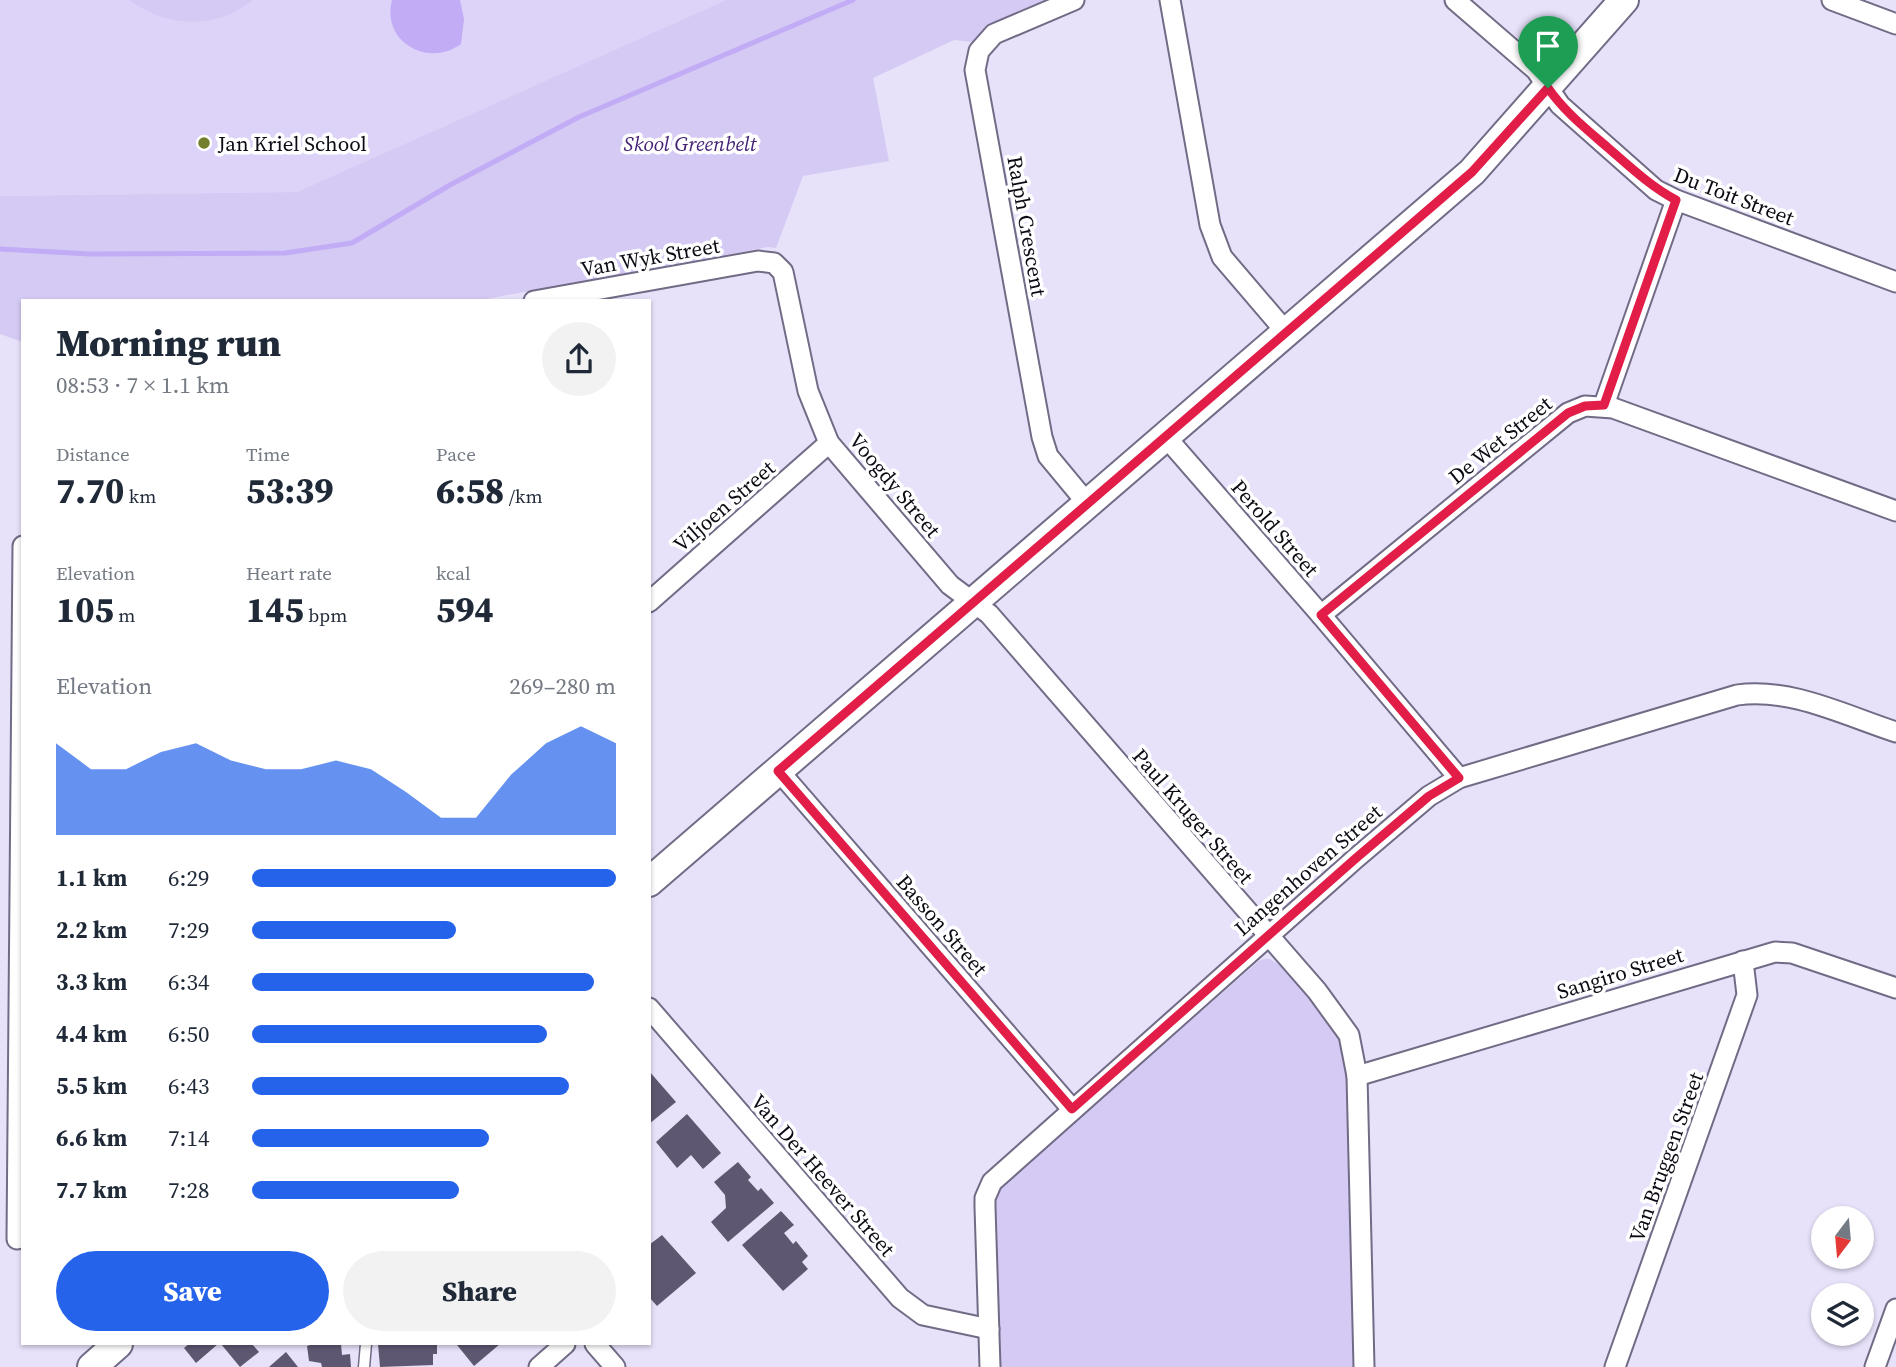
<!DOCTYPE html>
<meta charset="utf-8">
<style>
body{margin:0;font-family:"Source Serif 4",serif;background:#f2f2f3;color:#1f2937;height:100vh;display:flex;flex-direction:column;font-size:26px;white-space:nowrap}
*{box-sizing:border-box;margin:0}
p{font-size:23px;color:#747a83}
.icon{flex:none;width:38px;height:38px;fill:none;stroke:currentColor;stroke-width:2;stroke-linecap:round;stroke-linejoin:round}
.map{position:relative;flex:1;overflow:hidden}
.side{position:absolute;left:21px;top:299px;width:630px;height:1046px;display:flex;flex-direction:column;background:#fff;border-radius:0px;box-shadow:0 2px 5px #0004}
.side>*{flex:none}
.needle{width:46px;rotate:196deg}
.fabs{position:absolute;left:1811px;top:1206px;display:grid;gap:14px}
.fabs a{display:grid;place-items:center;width:63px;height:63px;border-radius:50%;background:#fff;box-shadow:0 2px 5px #0004;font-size:35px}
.pin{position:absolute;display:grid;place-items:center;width:60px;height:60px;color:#fff;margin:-72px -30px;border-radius:50% 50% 50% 0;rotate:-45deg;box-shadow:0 0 7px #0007}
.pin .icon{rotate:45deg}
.round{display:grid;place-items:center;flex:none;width:74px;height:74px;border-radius:37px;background:#f2f2f3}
.overview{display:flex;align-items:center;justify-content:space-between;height:119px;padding:0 35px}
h1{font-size:38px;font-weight:800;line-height:52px}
.metrics{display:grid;grid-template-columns:repeat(3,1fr);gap:10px;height:119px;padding:7px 35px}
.metrics div{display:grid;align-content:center}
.metrics b{font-size:35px;font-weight:800}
.metrics small{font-size:19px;font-weight:400}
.metrics p{font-size:19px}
.chart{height:196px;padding:14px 35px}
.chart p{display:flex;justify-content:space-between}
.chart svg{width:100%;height:126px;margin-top:7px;fill:#2563eb;opacity:.7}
.primary-button{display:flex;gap:14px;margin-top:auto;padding:14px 35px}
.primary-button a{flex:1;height:80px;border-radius:42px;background:#2563eb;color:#fff;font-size:28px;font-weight:800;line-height:80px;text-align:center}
.primary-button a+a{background:#f2f2f3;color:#1f2937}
ul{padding:0 35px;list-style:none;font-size:23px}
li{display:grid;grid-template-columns:112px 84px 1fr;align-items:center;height:52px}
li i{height:18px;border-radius:9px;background:#2563eb}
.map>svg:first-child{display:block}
</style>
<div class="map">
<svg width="1896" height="1367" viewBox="0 0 1896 1367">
<rect width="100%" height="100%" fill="#e7e1fa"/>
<!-- built -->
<path fill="#ddd3f9" d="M0,0h726l-429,192 -297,4z"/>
<!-- green -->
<g fill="#d5caf4">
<path d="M129,0h124c-38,30 -85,28 -124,0z"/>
<path d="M726,0h324l-62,26 -15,16 -19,-2 -81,38 16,83 -86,15 -27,72 -8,-1 -293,54h-452v41l-23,-8v-138l297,-4z"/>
<path d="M1264,959h6l10,6c26,29 58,57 66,97l7,305h-353l-5,-166 6,-15 258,-225z"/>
</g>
<!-- water -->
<path fill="#c1acf5" d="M392,0h68l4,19 -3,25c-33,24 -80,-2 -69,-44z"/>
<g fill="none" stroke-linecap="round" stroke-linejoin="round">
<!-- stream -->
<path stroke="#c1acf5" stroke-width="5" d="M0,249l90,5 195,-1 67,-10 98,-58 129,-68 274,-117"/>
</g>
<!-- building -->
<g fill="#5d5771">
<path d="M649,1071l27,31 -27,22z"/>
<path d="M687,1114l34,39 -18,16 -12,-14 -14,13 -21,-26z"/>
<path d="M738,1162l13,15 -3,3 10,11 3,-3 13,15 -46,39 -17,-20 15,-14 -1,-13 -11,-13z"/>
<path d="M781,1211l13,14 -10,8 9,11 3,-3 12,15 -6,6 6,7 -25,22 -41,-46z"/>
<path d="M662,1235l34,38 -39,33 -8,-9v-52z"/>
<path d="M189,1344h29l-22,19 -12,-15z"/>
<path d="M221,1344h31l7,8 -19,15z"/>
<path d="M313,1344h28l1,11 8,-1 1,13h-29l-1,-4 -12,-2 -2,-15z"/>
<path d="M378,1344h59v10h-4v11l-53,2z"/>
<path d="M458,1344h42l-26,22 -17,-21z"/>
<path d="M286,1352l12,15h-29z"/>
</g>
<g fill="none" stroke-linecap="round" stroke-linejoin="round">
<defs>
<path id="lane" d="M364,1367l2,-23"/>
<g id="street">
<path d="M1074,0l-80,34 -15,17 -4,19 67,367 6,19 39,47"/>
<path d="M1170,0l40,225 12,32 64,75"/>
<path d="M1455,0l81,70 24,35 96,85 20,10 220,82"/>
<path d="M1832,0l64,24"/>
<path d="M534,301l224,-40 16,2 9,9 25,119 21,52 121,142 39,29 328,377 32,44 8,41 7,291"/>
<path d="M1604,405l72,-205"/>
<path d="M1165,436l156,179 138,163"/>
<path d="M649,602l180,-159"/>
<path d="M1321,615l247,-202 17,-7 28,2 283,103"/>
<path d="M778,770l294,339"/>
<path d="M649,1008l251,290 23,17 66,14"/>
<path d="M1357,1076l418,-124 17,1 104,35"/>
<path d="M17,1239l6,-693"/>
<path d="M595,1344l20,23"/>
<path d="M539,1367l26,-23"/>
<path d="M990,1367l-5,-160v-9l7,-16 363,-323 74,-63 30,-18 278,-83c53,-8 109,21 159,37"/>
<path d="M1615,1367l132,-372 -4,-34"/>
<path d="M1875,1367l21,-58"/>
</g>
<g id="secondary">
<path d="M649,882l823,-710 152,-172"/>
<path d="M92,1367l26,-23"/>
</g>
</defs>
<!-- lane casing -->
<use href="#lane" stroke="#726b86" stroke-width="13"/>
<!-- street casing -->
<use href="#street" stroke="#726b86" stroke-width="23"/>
<!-- secondary casing -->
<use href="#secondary" stroke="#726b86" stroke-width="32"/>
<!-- lane -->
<use href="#lane" stroke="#fff" stroke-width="10"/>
<!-- street -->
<use href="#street" stroke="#fff" stroke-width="19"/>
<!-- secondary -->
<use href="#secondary" stroke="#fff" stroke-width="28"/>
</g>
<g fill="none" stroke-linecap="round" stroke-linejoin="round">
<defs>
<path id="route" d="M1548,88c16,23 37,40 58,58 23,20 44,40 70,54l-72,205 -19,1 -17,7 -247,202 138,163 -30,18 -74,63 -283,250 -294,-338 694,-599z"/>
</defs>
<!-- route casing -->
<use href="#route" stroke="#fff" stroke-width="14"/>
<!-- route -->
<use href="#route" stroke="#e11d48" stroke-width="9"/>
</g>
<!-- markers -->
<circle fill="#737f2b" stroke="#fff" stroke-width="2.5" cx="204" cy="143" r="7"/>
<g text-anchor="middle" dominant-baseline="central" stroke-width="7" stroke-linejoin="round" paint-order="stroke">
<!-- poi labels -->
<g font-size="21" fill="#0d0a14" stroke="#fff" text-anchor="start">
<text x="218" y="143">Jan Kriel School</text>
</g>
<!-- park labels -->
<g font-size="21" font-style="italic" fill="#442376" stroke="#fff">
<text x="690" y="143">Skool Greenbelt</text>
</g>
<!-- street labels -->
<g font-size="21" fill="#0d0a14" stroke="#fff">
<text transform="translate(1734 196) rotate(21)">Du Toit Street</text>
<text transform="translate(1027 226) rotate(80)">Ralph Crescent</text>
<text transform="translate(650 257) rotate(-10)">Van Wyk Street</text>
<text transform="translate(1500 440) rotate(-39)">De Wet Street</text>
<text transform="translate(895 485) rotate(50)">Voogdy Street</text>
<text transform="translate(724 506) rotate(-41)">Viljoen Street</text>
<text transform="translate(1275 528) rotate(49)">Perold Street</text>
<text transform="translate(1193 816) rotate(49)">Paul Kruger Street</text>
<text transform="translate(1308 870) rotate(-41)">Langenhoven Street</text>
<text transform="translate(942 925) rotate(49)">Basson Street</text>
<text transform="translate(1620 973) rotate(-17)">Sangiro Street</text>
<text transform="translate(1666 1157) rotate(-70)">Van Bruggen Street</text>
<text transform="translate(823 1175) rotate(49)">Van Der Heever Street</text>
</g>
</g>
</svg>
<div class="fabs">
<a><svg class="needle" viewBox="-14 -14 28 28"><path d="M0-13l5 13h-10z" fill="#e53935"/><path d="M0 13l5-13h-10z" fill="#747a83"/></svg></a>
<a><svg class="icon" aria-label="layers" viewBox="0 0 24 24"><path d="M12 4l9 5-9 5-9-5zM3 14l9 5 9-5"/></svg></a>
</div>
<div class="pin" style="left:1548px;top:88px;background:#1e9e55"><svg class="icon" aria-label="arrive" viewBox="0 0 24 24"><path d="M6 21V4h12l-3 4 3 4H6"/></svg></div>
<section class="side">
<div class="overview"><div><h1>Morning run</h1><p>08:53 · 7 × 1.1 km</p></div><a class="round"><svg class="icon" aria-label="share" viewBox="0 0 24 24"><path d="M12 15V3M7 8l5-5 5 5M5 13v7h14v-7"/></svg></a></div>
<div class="metrics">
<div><p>Distance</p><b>7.70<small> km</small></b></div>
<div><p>Time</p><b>53:39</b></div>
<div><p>Pace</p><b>6:58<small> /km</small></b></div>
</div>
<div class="metrics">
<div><p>Elevation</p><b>105<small> m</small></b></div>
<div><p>Heart rate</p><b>145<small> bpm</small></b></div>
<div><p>kcal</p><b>594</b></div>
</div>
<div class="chart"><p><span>Elevation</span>269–280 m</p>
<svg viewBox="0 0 160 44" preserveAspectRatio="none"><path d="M0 44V12L10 21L20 21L30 15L40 12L50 18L60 21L70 21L80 18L90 21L100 29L110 38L120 38L130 23L140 12L150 6L160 12V44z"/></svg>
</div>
<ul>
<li><b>1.1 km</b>6:29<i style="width:100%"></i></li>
<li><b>2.2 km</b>7:29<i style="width:56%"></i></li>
<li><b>3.3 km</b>6:34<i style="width:94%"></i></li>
<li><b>4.4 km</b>6:50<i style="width:81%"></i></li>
<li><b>5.5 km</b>6:43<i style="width:87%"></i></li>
<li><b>6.6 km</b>7:14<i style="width:65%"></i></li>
<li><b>7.7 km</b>7:28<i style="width:57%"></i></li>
</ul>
<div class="primary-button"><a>Save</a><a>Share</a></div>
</section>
</div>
